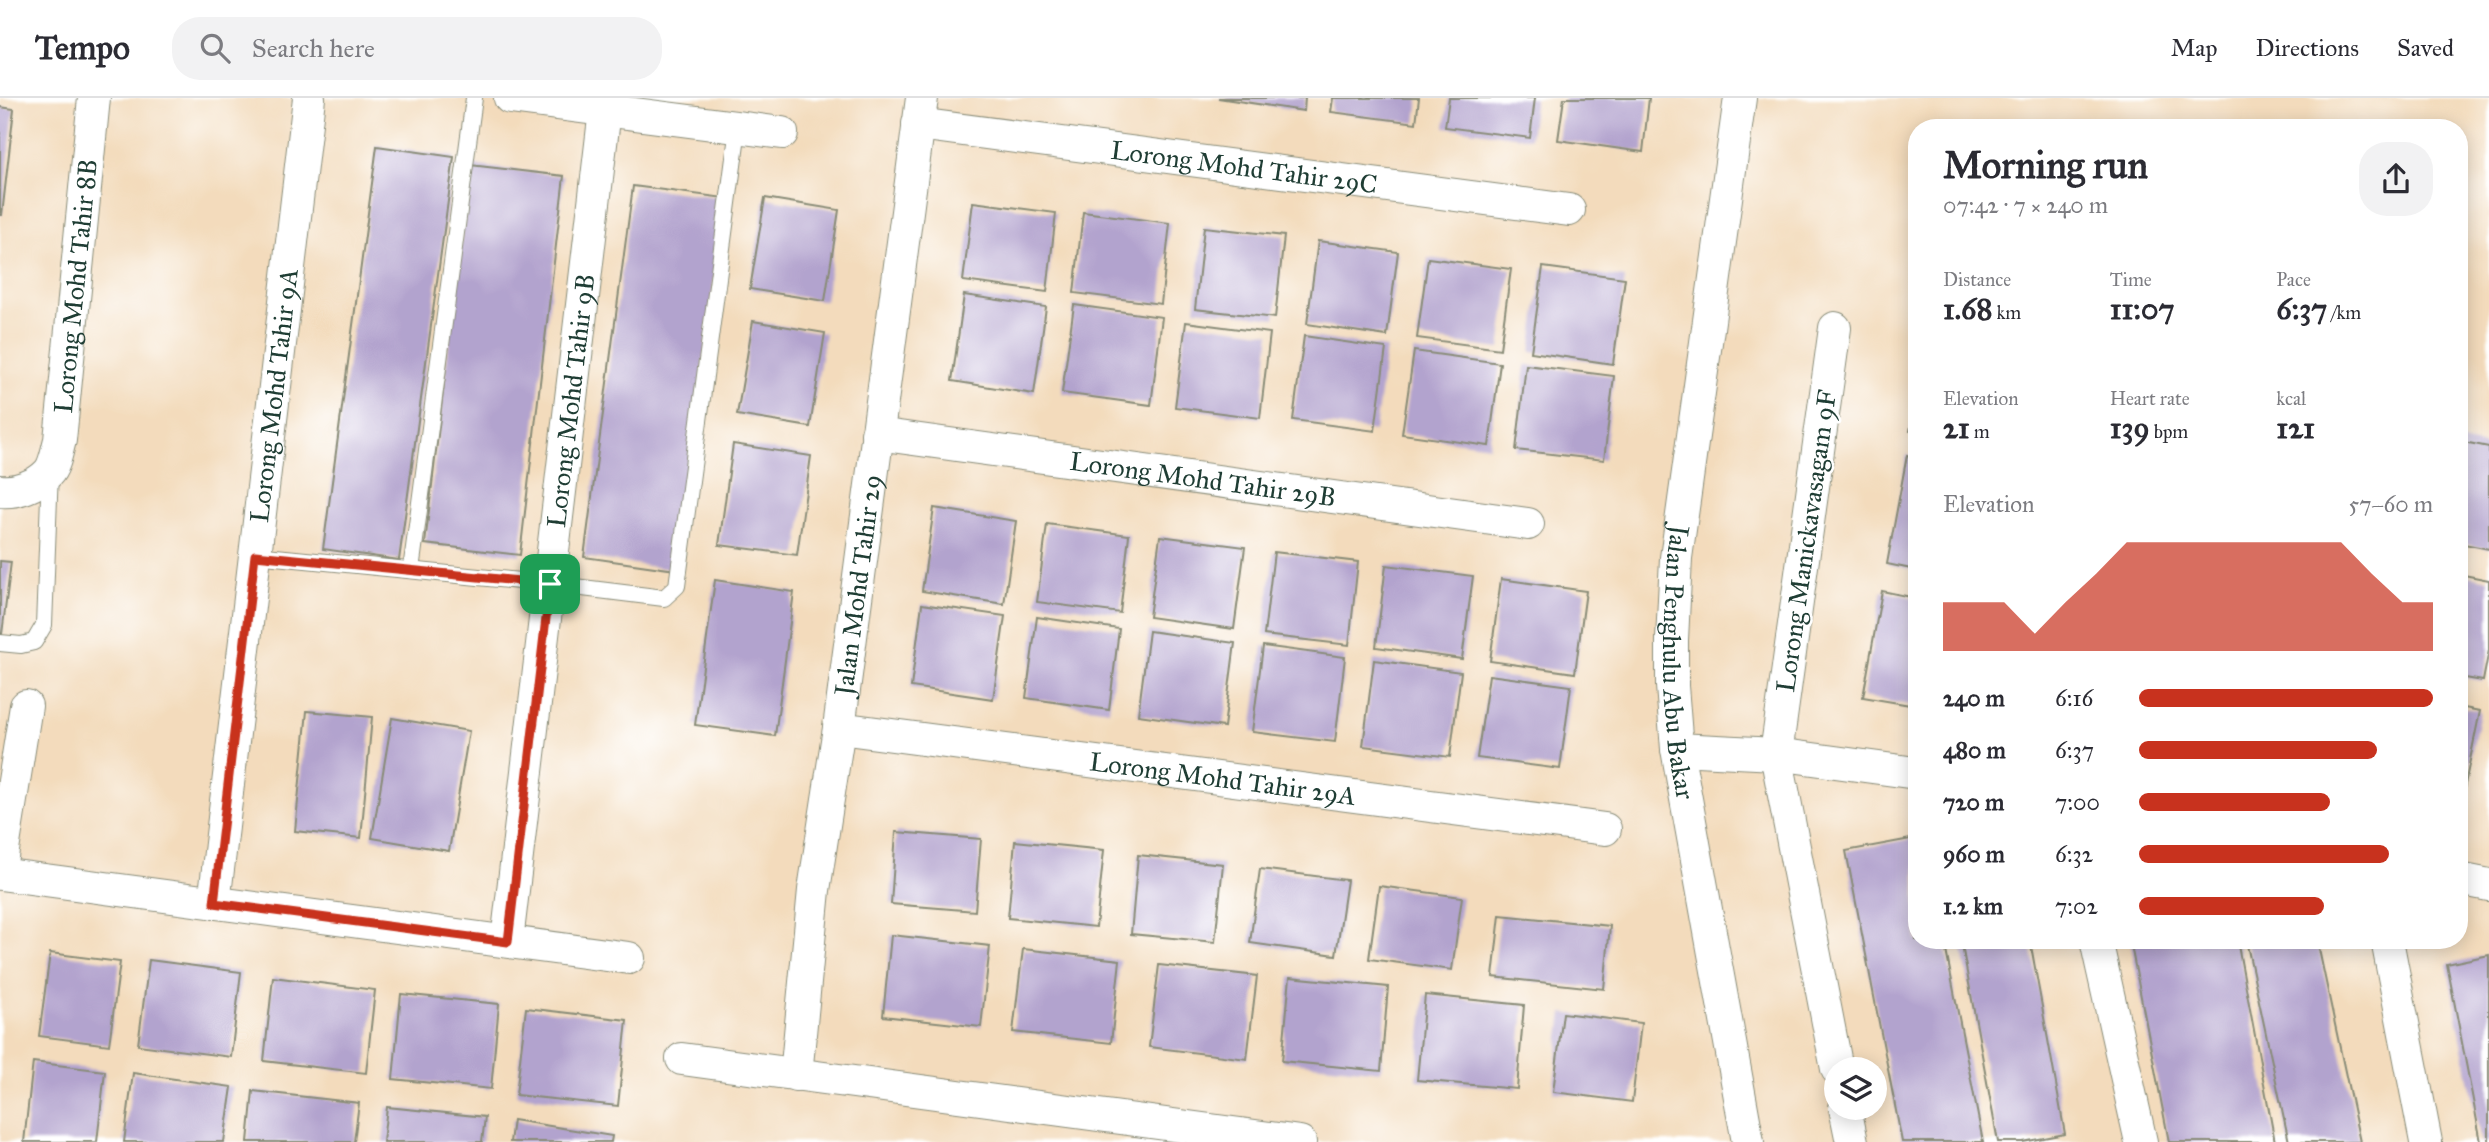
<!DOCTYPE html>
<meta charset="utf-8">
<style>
body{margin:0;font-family:"IM FELL Great Primer",serif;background:#f2f2f3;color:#2b2b33;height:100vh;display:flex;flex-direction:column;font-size:26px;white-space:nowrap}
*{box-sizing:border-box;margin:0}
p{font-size:23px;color:#7c7c81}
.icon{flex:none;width:38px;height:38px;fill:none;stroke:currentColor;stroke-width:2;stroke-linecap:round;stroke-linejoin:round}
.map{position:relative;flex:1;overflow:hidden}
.drawer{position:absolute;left:1908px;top:21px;width:560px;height:830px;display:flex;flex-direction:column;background:#fff;border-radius:28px;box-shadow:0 4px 18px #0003}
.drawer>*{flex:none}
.tools{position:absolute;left:1824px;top:959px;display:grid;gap:14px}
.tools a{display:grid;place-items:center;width:63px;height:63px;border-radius:50%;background:#fff;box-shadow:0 4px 18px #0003;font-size:35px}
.pin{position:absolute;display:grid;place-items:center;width:60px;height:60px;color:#fff;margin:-30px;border-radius:14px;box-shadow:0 4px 10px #0006}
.round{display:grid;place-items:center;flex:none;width:74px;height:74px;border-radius:28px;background:#f2f2f3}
.headline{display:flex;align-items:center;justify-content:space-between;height:119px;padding:0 35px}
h1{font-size:38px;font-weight:800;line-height:52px}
.metrics{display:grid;grid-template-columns:repeat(3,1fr);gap:10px;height:119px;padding:7px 35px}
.metrics div{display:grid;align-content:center}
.metrics b{font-size:30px;font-weight:800}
.metrics small{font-size:19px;font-weight:400}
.metrics p{font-size:19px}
.chart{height:196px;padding:14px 35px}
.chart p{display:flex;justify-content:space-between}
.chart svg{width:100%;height:126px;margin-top:7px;fill:#c8321e;opacity:.7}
ul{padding:0 35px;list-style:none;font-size:23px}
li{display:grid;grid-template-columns:112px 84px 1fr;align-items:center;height:52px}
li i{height:18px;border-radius:9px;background:#c8321e}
header{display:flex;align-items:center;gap:42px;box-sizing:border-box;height:98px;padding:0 35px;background:#fff;border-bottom:2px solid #e1e1e2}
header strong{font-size:33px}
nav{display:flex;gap:38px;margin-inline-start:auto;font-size:24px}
.search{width:490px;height:63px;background:#f2f2f3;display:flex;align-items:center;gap:18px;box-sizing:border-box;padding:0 24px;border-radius:28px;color:#7c7c81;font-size:26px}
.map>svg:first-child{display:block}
</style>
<header>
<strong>Tempo</strong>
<div class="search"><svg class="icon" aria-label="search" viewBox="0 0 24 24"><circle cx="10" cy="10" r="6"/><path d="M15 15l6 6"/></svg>Search here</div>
<nav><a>Map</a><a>Directions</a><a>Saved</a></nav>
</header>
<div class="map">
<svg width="2489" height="1044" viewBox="0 0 2489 1044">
<rect width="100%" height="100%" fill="#fff"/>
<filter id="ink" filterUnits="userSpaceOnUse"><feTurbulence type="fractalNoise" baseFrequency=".0143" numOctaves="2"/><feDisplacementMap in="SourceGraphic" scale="14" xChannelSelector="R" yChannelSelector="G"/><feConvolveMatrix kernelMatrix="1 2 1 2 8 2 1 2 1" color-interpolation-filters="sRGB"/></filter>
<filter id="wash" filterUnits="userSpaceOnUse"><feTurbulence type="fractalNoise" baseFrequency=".00686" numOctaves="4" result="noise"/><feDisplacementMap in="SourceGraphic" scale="28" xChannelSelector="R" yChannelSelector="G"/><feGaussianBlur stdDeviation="1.57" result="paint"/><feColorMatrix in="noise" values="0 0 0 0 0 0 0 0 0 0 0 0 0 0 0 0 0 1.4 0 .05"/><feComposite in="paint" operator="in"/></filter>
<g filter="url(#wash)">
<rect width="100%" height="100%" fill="#f3dbbc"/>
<g id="blocks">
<!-- building -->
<g fill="#b2a3ce">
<path d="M1218,0h87l-1,13z"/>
<path d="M1333,0h86l-3,25 -85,-11z"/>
<path d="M1449,0h86l-5,40 -85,-11z"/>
<path d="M1564,0h85l-6,54 -85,-12z"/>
<path d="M0,9l14,2 -12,106h-2z"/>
<path d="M377,48l77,11 -55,403 -76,-11z"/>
<path d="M470,67l94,11 -44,379 -95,-11z"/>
<path d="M633,88l92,12 -49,372 -92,-13z"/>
<path d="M765,100l74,12 -14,91 -75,-12z"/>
<path d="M973,104l83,11 -9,79 -84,-11z"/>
<path d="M1083,114l87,11 -9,81 -87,-11z"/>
<path d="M1204,129l80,9 -9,82 -80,-9z"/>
<path d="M1318,143l80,11 -11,84 -80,-12z"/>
<path d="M1428,160l83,11 -11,80 -83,-11z"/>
<path d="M1543,169l82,11 -12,86 -82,-12z"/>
<path d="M964,197l82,12 -12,87 -82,-13z"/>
<path d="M1074,207l88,12 -11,88 -89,-12z"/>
<path d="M753,223l72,12 -15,94 -73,-12z"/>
<path d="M1186,224l84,11 -10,85 -85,-11z"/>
<path d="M1304,238l82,12 -11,83 -82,-11z"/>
<path d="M1414,253l86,12 -11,83 -87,-12z"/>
<path d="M1526,267l88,11 -10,84 -88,-10z"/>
<path d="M1915,309l1,1v24l-6,-1z"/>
<path d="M2459,343l30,6v102l-30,-6z"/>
<path d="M733,346l78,12 -14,99 -78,-10z"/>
<path d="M1907,357l9,2v113l-29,-6z"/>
<path d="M934,410l82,13 -12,83 -82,-13z"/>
<path d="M1047,426l82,11 -9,78 -83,-11z"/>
<path d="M1160,438l85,11 -11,82 -85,-12z"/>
<path d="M1274,454l84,10 -9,83 -85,-10z"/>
<path d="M0,463l11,1 -9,72 -2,-1z"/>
<path d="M1386,467l87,11 -11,83 -86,-12z"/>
<path d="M2459,476l30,6v70l-6,31 -24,-4z"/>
<path d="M1501,481l85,12 -11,82 -85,-12z"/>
<path d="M715,482l79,12 -19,144 -80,-11z"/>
<path d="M1882,493l34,7v108l-53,-9z"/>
<path d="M922,506l83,12 -12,83 -82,-12z"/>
<path d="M1037,519l82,12 -10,81 -83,-12z"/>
<path d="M1149,533l86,12 -11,84 -86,-12z"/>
<path d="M1263,548l82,11 -10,85 -83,-10z"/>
<path d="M1374,562l87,12 -11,85 -87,-11z"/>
<path d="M1489,577l82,11 -11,83 -83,-11z"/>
<path d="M2459,609l21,4 -20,98 -1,-1z"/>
<path d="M307,613l65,6 -11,121 -66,-7z"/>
<path d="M392,620l77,13 -20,120 -77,-13z"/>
<path d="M896,734l85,7 -6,72 -84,-7z"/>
<path d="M1916,740v102h28l39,202h-81l-56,-291z"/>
<path d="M1015,743l89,9 -8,77 -88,-9z"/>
<path d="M1138,757l85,9 -8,78 -84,-8z"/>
<path d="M1260,771l87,11 -11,75 -86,-12z"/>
<path d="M1379,788l83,11 -10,73 -83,-11z"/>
<path d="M1500,817l110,11 -6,63 -111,-12z"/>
<path d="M891,837l99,11 -9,81 -98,-11z"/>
<path d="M1961,842h69l35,194 -42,8h-25z"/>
<path d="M2130,842h107l38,202h-106z"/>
<path d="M2246,842h71l43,202h-71z"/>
<path d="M1023,851l97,11 -9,83 -98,-11z"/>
<path d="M50,855l70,9 -11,83 -70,-9z"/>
<path d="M2489,857v187h-8l-34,-178z"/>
<path d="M149,862l92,12 -10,85 -93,-12z"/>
<path d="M1159,867l98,11 -10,83 -98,-12z"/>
<path d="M273,879l102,13 -9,83 -102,-12z"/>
<path d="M1290,879l98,10 -7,84 -99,-10z"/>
<path d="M401,896l98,10 -8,85 -98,-10z"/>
<path d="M1425,897l99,10 -7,84 -100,-9z"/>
<path d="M526,910l101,12 -9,86 -102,-11z"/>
<path d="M1563,915l78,10 -9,79 -79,-10z"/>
<path d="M33,964l72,9 -8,71h-73z"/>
<path d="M133,975l99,14 -8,55h-100z"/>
<path d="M253,993l106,12 -5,39h-106z"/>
<path d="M387,1009l98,10 -3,25h-99z"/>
<path d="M513,1022l99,16 -1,6h-101z"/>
</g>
</g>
</g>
<g filter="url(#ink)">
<use href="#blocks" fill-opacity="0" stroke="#898c78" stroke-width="2"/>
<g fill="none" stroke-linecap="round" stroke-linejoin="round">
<defs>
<g id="service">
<path d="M255,457l295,29 114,14 13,-12 61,-458"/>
<path d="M411,472l63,-472"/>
<path d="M0,545l21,2 13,-3 10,-17 6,-153"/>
</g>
<g id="minor">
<path d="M510,0l272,35"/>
<path id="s1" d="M1740,0l-64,460 -4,82v46l5,63 71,393"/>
<path id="s2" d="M918,26l651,86"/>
<path d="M1835,230l-59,426 61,315"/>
<path id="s3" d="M877,336l651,90"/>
<path id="s4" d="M0,393c16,2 37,-6 48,-18 7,-7 9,-23 12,-33l34,-342"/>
<path id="s5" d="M839,630l766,101"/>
<path d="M1677,651l99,5 140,19"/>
<path d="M0,771l26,-163"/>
<path d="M0,776l629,84"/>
<path d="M2459,781l30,6"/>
<path id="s6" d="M214,805l95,-805"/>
<path d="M2096,842l45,202"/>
<path d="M2387,842l39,202"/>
<path id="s7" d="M507,843l98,-831"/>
<path d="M682,961l618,83"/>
<path id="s8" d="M796,977l18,-185 25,-162 83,-630"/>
<path d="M1845,1010l7,34"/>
</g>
</defs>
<!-- service casing -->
<use href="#service" stroke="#898c78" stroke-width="18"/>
<!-- minor casing -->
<use href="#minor" stroke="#898c78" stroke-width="34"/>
<!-- service -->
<use href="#service" stroke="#fff" stroke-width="16"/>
<!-- minor -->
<use href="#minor" stroke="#fff" stroke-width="32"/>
</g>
</g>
<g fill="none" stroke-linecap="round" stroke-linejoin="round" filter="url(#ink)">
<defs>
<path id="route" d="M255,457l295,29 -42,358 -294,-39z"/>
</defs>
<!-- route casing -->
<use href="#route" stroke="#fff" stroke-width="14"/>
<!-- route -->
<use href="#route" stroke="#c8321e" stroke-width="9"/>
</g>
<g text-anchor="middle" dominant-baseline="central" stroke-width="5" stroke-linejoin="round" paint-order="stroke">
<!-- street labels -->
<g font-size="26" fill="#1f3d34" stroke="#fff">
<text stroke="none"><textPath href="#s2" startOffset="329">Lorong Mohd Tahir 29C</textPath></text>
<text stroke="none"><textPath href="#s4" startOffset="243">Lorong Mohd Tahir 8B</textPath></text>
<text stroke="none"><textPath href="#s6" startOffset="511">Lorong Mohd Tahir 9A</textPath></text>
<text stroke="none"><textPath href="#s7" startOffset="544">Lorong Mohd Tahir 9B</textPath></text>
<text stroke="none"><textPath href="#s3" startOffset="329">Lorong Mohd Tahir 29B</textPath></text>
<text transform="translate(1806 443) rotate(-82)">Lorong Manickavasagam 9F</text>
<text stroke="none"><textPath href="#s8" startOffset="494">Jalan Mohd Tahir 29</textPath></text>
<text stroke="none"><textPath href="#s1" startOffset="569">Jalan Penghulu Abu Bakar</textPath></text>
<text stroke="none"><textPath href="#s5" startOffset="387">Lorong Mohd Tahir 29A</textPath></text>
</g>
</g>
</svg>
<div class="tools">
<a><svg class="icon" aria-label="layers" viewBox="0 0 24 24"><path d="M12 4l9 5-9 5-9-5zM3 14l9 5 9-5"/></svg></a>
</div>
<div class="pin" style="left:550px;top:486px;background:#1e9e55"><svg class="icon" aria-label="arrive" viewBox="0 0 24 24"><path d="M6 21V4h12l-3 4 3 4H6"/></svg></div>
<section class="drawer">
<div class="headline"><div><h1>Morning run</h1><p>07:42 · 7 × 240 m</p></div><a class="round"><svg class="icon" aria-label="share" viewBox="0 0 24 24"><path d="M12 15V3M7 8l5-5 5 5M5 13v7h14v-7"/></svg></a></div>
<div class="metrics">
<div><p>Distance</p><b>1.68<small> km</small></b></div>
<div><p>Time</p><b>11:07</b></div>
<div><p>Pace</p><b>6:37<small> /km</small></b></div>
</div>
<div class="metrics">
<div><p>Elevation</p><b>21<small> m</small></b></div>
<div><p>Heart rate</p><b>139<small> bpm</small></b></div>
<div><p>kcal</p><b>121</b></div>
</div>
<div class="chart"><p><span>Elevation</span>57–60 m</p>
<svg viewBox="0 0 160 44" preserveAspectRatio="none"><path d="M0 44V27L10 27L20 27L30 38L40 27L50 17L60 6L70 6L80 6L90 6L100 6L110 6L120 6L130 6L140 17L150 27L160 27V44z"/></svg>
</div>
<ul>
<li><b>240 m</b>6:16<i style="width:100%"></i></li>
<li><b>480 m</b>6:37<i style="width:81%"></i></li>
<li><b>720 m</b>7:00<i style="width:65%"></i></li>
<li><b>960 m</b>6:32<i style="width:85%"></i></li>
<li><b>1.2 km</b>7:02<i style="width:63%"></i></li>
</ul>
</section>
</div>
